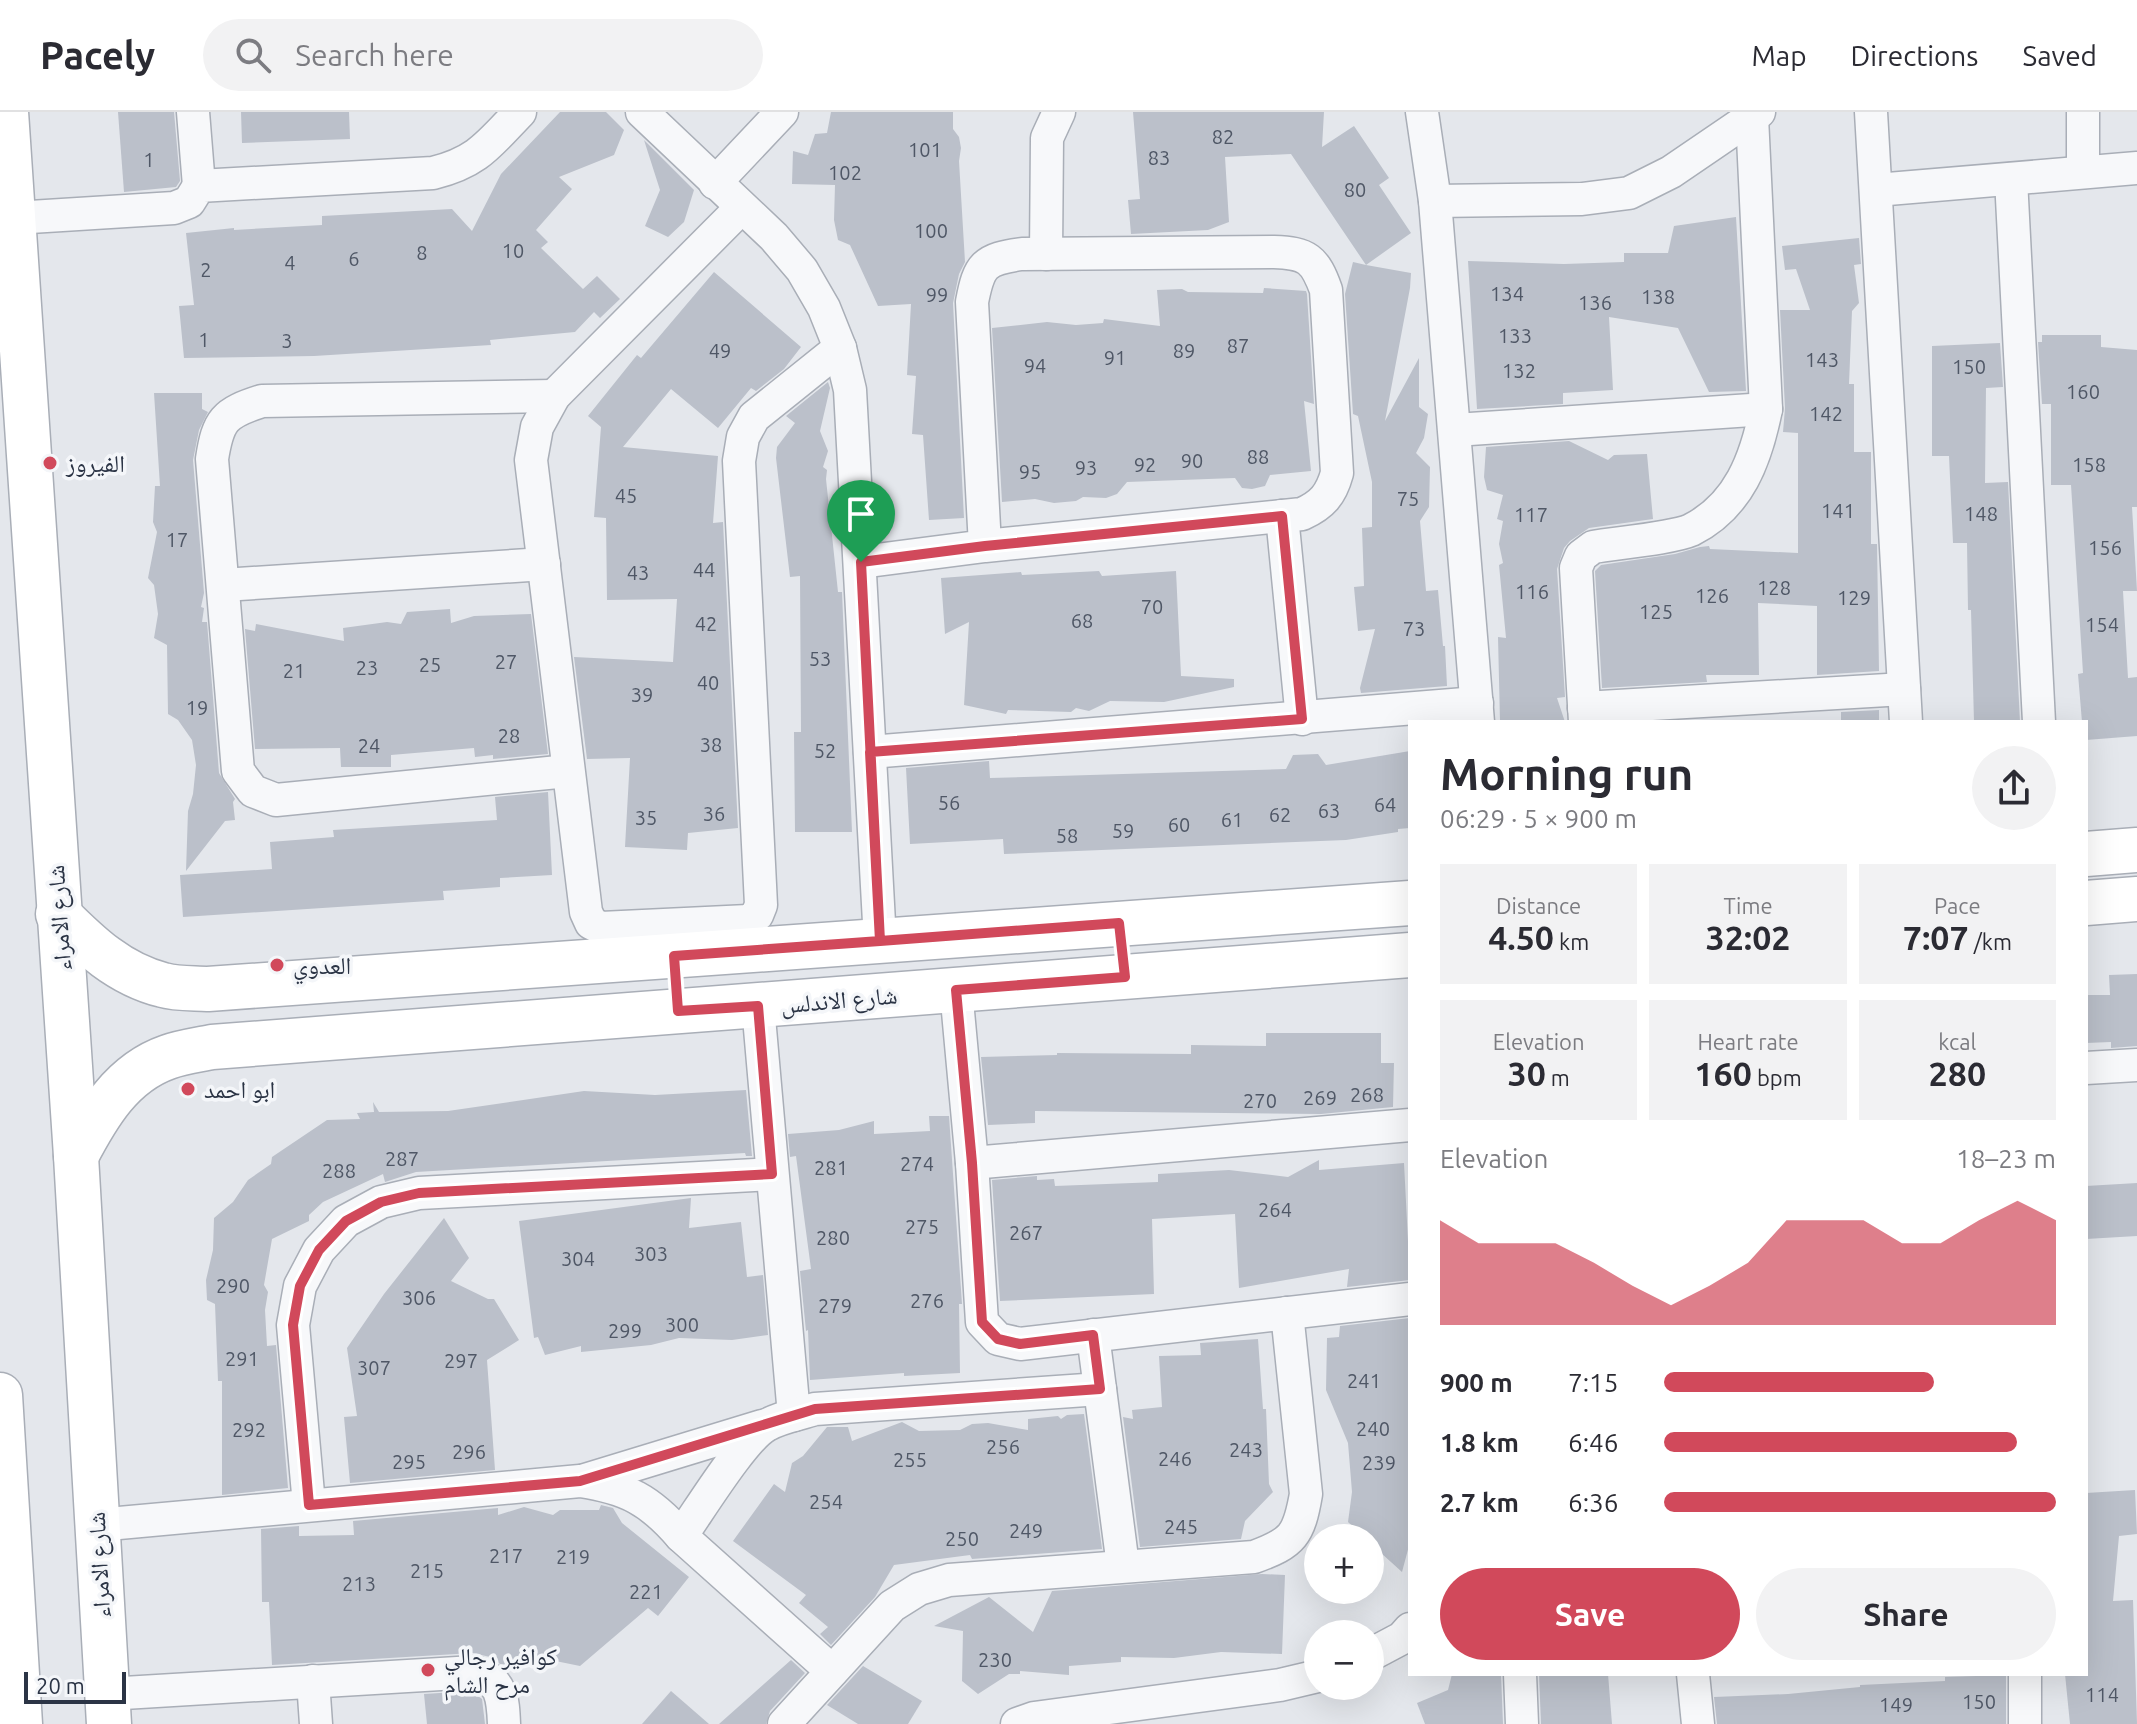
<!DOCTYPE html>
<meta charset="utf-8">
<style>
body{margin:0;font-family:Ubuntu,"Noto Naskh Arabic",sans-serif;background:#f2f2f3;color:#2b2b33;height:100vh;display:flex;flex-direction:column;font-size:30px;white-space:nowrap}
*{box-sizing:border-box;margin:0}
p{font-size:26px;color:#7c7c81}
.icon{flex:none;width:44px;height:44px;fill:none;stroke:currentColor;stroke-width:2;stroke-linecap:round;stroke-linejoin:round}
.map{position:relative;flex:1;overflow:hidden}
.details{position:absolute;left:1408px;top:608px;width:680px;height:956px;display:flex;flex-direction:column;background:#fff;border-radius:0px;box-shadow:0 8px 32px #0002}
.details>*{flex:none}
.tools{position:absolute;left:1304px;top:1412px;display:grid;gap:16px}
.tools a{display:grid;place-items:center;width:80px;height:80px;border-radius:50%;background:#fff;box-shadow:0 8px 32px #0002;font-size:40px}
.scale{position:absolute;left:24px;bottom:20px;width:102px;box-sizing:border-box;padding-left:8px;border:4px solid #2b3445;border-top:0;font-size:22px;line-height:28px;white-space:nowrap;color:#2b3445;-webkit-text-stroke:6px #f4f6f9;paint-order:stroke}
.pin{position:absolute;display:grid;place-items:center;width:68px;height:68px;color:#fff;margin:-82px -34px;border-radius:50% 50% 50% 0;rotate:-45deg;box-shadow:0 0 8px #0007}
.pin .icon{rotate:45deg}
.round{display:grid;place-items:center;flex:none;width:84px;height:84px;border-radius:42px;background:#f2f2f3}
.headline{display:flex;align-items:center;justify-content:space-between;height:136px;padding:0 32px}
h1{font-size:44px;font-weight:600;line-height:60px}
.stats{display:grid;grid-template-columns:repeat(3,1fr);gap:12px;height:136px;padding:8px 32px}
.stats div{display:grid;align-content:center;border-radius:0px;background:#f2f2f3;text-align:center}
.stats b{font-size:34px;font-weight:600}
.stats small{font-size:22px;font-weight:400}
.stats p{font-size:22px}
.chart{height:224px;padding:16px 32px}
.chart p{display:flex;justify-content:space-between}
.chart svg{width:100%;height:144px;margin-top:8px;fill:#d1495b;opacity:.7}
.cta{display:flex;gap:16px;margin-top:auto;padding:16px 32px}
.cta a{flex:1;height:92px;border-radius:48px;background:#d1495b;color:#fff;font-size:32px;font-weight:600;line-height:92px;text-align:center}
.cta a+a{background:#f2f2f3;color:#2b2b33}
ul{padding:0 32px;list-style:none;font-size:26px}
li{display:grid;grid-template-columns:128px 96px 1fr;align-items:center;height:60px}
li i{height:20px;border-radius:10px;background:#d1495b}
header{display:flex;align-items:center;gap:48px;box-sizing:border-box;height:112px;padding:0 40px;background:#fff;border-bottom:2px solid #e1e1e2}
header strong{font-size:38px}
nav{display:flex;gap:44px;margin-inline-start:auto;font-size:28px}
.search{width:560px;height:72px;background:#f2f2f3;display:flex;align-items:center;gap:20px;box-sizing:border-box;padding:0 28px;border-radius:44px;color:#7c7c81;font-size:30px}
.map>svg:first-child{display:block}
</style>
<header>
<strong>Pacely</strong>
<div class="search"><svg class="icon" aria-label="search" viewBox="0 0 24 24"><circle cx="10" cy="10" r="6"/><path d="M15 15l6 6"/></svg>Search here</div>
<nav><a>Map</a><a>Directions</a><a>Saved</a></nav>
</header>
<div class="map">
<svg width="2137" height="1612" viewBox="0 0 2137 1612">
<rect width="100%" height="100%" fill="#e4e7ec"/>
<!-- building -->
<g fill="#bbc0ca">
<path d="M118,0h56l6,69 -4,6 -52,5z"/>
<path d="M241,0h108l1,27 -108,4z"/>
<path d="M560,0h46l18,18 -10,25 -55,22 13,12 -36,41 12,12 -7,6 42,41 14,-13 23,23 -20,19 -6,-6 -19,20 -85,8 1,5 -177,11 -130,2 -5,-52 15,-1 -8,-72 48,-5v2l88,-5v-9l130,-7 20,22 29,-57z"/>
<path d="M831,0h122v17l6,8 2,11 -2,13 6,101 -6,12 -6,29 11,215 -35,2 -6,-85 -11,-1 4,-58 -9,-1 4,-71 -33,2 -28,-61 -12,-5 -4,-20 1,-35 -43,-1 1,-33 15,4 7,-21 12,-1z"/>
<path d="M1133,0h191l-2,35 32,-21 35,52 -10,7 32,48 -45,32 45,8 -1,15 -25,133 34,-63v49l9,7 -4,24 -8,15 14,14 -1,40 -9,14 6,70 12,-1 5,56h2l2,40 -86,7 -1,-5 15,-59 -17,2 -4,-44 10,-1 -2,-58 10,-1v-45l-14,-66 -5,-2 -8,-120 8,-32 13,3 -75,-111 -66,3 4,65 -21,8 -77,4 -3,-34 12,-1z"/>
<path d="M644,28l50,50 -10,32 -16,15 -23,-11 15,-36z"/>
<path d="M1736,105l10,174 -37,1 -31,-64 -69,-11 4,73 -50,3v11l-86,5 -9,-148 96,3 60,-2v-9h44l6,-27z"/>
<path d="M1859,126l2,26 -7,1 5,38 -7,8 -3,73h5v68h17v92h6l2,127 -62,4v-69l-59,-3 1,72h-53l1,7 -105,6 -7,-117 6,-6 74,-11 25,-7 9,-1 1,3 88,4v-120l-15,-1 2,-24 -5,-98h30l-14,-41 -11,1 -3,-24z"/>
<path d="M714,160l87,75 -17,22 -28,22 -5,-3 -33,40 -47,-39 -48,58 95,9 -5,67 10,-1 15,306 -50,5 -1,17 -62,-3 5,-89 -43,1 -13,-102 99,5 4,-63 -70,1 -1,-82 -12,-1 7,-90 -13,-11 49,-61 4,3z"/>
<path d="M1264,176l42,3 1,3 7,110 -10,-3 7,70 -41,4 -5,11 -13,3 -10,-1 -7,-10 -108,4 -10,12 -11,4 -23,-1 -7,4 -22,2 -19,-4 -33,3 -10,-174 55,-6 29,3 27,-2 1,-4 56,7 -3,-36 25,-1 6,3 75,1z"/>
<path d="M2042,223h59v12l36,3v157h-5l5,84h-14l5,87 9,-1v59l-51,4v-18h-4l-4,-48 5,-1 -12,-188h-20v-81h-9l-4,-62h4z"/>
<path d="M2000,231l3,44 -17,1 -1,95 23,-1 12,240h-46l-3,-112h-3l-1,-67h-14l-4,-87h-17v-110z"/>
<path d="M828,270l2,6 -10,43 8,20 -5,16 4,3 -1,9 12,113h4l10,240h-57l-1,-100h7l-1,-156 -10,1 -14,-119 1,-11 18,-24 -9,-7z"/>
<path d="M154,281h48v16l6,3 -9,18 -6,30 11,133 -3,14 3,1 -2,14h5l12,151 16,26 -2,3 2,18 -10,1 -39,50 2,-60 5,-17 3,-29 -4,-25 -14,-20 -10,-6 -1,-69 -13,-7 4,-24 -4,-29 -6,-7 9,-46 -4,-10 2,-36h5z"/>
<path d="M1569,329l39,19 6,-5 33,-1 6,65 -64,9 -19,13 -6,7 -7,21 8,128 -8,1 8,24h-65l-2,-85 8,1 -7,-73 4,-2 -4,-19 4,-23 -6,-2 6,-24 -16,-5 -3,-13 2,-30z"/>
<path d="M1099,459l3,5 74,-5 5,105 53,3v8l-70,15 -54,-1 -21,10 -13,-3 -5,4 -63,-2 -2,4 -42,-9 5,-83 -24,12 -4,-56 80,-6 1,3z"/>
<path d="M450,497l1,14 23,-7 57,-2 17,140 -55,5v-4l-18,2 -1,-9 -83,7v12h-50l-1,-19 -85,1 -10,-120 10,2 1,-7 88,17 -1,-13 44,-6 14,2 6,-12z"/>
<path d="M1879,598v12h-38v-10z"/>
<path d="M1410,639v77l-12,1v3l-52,8 -342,14 -1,-15 -93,5 -4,-76 83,-7 1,17 296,-9 7,-14 25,-1 8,11z"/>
<path d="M548,680l4,83 -52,3v9l-57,4 1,9 -261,17 -3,-42 92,-6 -2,-27 64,-5 -1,-7 164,-10 -2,-23z"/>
<path d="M2137,862v72l-26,2v-6l-25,1v-48h24l-1,-20z"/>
<path d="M1266,921h115v30h13l-1,44 -72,7 -286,-3v12l-47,2 -7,-68 76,-2v-2l134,1v-9l75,1z"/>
<path d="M746,978l6,66h-6l-1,-3 -329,19 -31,10 -2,-8 -60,28 -14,13v6l-37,18 -8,46 4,7 -3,18 2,36 9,-1 12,143 -66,7v-114h-4l-3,-77 -8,-4 -1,-20 7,-30 1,-32 19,-16 15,-22 23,-16 1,-7 55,-37 33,-1 -3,-6 17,-1 -1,-10 6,10 69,-1 136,-20 71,4z"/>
<path d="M929,1004h20l13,188h-3l1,69 -56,3v-3l-94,7 -2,-50 -2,1 -6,-60 11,-2 -15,-113 -6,1 -2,-23 51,-4 35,-9v13l56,-3z"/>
<path d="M1319,1048v10l85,-7 6,117 -63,7 2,-18 -110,19 -4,-74 -83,5 2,75 -154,7 -8,-121 45,-4v4l17,-1 1,7 103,-4v-8l71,-4 59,7z"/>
<path d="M2137,1071v53l-51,3v-53z"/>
<path d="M691,1086l-2,30 52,-6 6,55 16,-2 5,60 -36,5 -53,-2 -28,7 -70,7v-6l-36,9 -7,-18 -4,1 -15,-117z"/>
<path d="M444,1106l25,40 -18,23 37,18h6l25,41 -32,20 8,110 -145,13 -6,-66 13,-1 -10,-68 37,-54z"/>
<path d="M1410,1206v224l-8,30 -32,-29v-5h-5l-17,-16 4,-30 -4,-49 -22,-53 1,-52 12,-1 1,-11z"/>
<path d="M1258,1227l5,70h3l3,75 4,8 -28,29 -4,18 -101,8 -17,-130 10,2 -1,-9 30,-3 -3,-51 42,-1 -1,-12z"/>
<path d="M1084,1302l18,135 -130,10 -2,-4 -76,10 -19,32 -44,48 -11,-11 8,-7 -29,-24 7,-8 -73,-54 41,-57 11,8 7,-29 11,-7 24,-29h21l4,14 50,-19 17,9 41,-1 12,-6 16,-1 40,7v-11l30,-3 3,3 6,-4z"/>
<path d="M2135,1378l2,44 -18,2 -6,65 20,-1 4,124h-67l-5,-50h21v-181z"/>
<path d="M601,1393l12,3 9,15 67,54 -31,39 -10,-8 -68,58 -49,-10 -25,12 -16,-11 -17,-4 -201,12 -3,-63h-7l-1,-73 38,-3v10l55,-1 -1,-14 145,-13v7l26,-8 29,8 7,-5h39z"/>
<path d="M1262,1462l23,1 -3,79 -61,-2 -47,6 -53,-1v5l-52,4v9l-49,-4v3h-11l-31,20 -16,-13 1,-50 -29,-5 55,-29 44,35 19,-41z"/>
<path d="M791,1548l14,13 -35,38 -4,13h-47z"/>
<path d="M863,1554l59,35 -14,23h-50l-31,-19z"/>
<path d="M1452,1562h49l2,50h-78l-8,-21 31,-13z"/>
<path d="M1539,1562h69l4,50h-71z"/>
<path d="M2006,1563v49h-289l-3,-27 74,-3 72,-7v-2l85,-4v-4z"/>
<path d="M471,1579l11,8 3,25h-58l-3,-30z"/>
<path d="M671,1579l38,33h-67z"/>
</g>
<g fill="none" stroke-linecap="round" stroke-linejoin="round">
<defs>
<g id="street">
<path d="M193,0l6,74"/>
<path d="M642,0l132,125 28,33 22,38 16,40 10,42 30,551"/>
<path d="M1422,0l13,89 43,521"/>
<path d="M1871,0l35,610"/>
<path d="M2083,0v60"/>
<path d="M2011,67l28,543"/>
<path d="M715,71l67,-71"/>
<path d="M1876,78l261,-22"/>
<path d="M1435,89l147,-2 47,-6 42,-21 88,-60"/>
<path d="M741,96l-187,188 -17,31 -6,33 55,452 5,11 10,5 147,-7 9,-6 4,-10 -22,-444 4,-24 11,-20 86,-69"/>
<path d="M14,106l160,-10 15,-6 10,-16 234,-13c45,-11 56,-29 87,-61"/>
<path d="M1046,142l1,-116 12,-26"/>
<path d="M554,284l-292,5c-38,12 -44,19 -50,58l26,312 15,20 23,9 292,-29"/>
<path d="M1455,318l311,-21"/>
<path d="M1282,404l20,203"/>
<path d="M861,450l124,-16 317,-32c20,-9 29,-19 35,-41l-11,-183c-11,-31 -19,-37 -52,-38l-252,2c-38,5 -43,11 -50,48l13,244"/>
<path d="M223,473l321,-21"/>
<path d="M1584,596l320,-19"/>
<path d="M1585,610l-9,-154 5,-12 12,-9c23,-4 80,-9 98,-17 48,-24 65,-71 75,-121l-14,-292"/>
<path d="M870,640l607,-49"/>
<path d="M956,878l16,173 10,159 16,17 22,5 390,-45"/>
<path d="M758,894l36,409"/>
<path d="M2086,956l51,-3"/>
<path d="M972,1051l438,-38"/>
<path d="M1093,1223l30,231"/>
<path d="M585,1368l177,-54"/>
<path d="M309,1393l-16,-180 7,-39 19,-36 27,-29 35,-19 38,-9 353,-19"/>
<path d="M97,1413l483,-44c47,7 70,19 101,55l151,135"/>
<path d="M681,1424c18,-25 62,-98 86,-111 14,-8 33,-11 48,-16l285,-20"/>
<path d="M1370,1543l32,-17 8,-9"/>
<path d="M1520,1562l2,50"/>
<path d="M1693,1562l5,50"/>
<path d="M2025,1562v50"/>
<path d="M313,1569l3,43"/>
<path d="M107,1582l367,-22c28,7 29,27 30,52"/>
<path d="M784,1612l108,-118 27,-17 30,-9 305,-23c39,-14 45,-22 52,-63l-19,-181"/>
<path d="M1017,1612l17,-6 246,-33 38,-9"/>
</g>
<g id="secondary">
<path d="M6,0l70,1044 33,568"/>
<path d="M2086,742l51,-4"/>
<path d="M2086,791l51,-4"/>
<path d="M58,802c31,31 61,60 105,71 14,4 30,3 45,4l1202,-86"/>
<path d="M76,1044c22,-42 46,-83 92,-99 14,-5 30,-7 44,-10l1198,-92"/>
<path d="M0,1283l20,329"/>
</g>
</defs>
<!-- street casing -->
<use href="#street" stroke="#a9aeb7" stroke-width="35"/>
<!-- secondary casing -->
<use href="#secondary" stroke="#a9aeb7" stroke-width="47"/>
<!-- street -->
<use href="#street" stroke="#f7f8fa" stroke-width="32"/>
<!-- secondary -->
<use href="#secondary" stroke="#fff" stroke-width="44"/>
</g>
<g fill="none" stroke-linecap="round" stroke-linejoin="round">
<defs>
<path id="route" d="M861,450c6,126 13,252 19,379l-206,15 4,55 80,-5 14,168 -353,19 -38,9 -35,19 -27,29 -19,36 -7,39 16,180 271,-24 235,-72 285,-20 -7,-54 -73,9 -22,-5 -16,-17 -10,-159 -16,-173 169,-13 -6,-54 -239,18 -10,-189 432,-33 -20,-203 -297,30 -124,16"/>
</defs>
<!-- route casing -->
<use href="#route" stroke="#fff" stroke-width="16"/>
<!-- route -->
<use href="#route" stroke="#d1495b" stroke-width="10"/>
</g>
<!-- markers -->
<g fill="#d1495b" stroke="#f4f6f9" stroke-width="3">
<circle cx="50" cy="351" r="8"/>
<circle cx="277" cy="853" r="8"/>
<circle cx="188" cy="977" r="8"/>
<circle cx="428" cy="1558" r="8"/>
</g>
<g text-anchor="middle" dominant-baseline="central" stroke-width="7" stroke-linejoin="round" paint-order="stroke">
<!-- number labels -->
<g font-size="20" fill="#4f5766">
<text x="1223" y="24">82</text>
<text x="925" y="37">101</text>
<text x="1159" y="45">83</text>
<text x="149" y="47">1</text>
<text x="845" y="60">102</text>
<text x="1355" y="77">80</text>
<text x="931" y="118">100</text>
<text x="513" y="138">10</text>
<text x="422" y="140">8</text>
<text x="354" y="146">6</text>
<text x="290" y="150">4</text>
<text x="206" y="157">2</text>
<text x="1507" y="181">134</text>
<text x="937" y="182">99</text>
<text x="1658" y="184">138</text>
<text x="1595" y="190">136</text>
<text x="1515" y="223">133</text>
<text x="204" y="227">1</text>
<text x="287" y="228">3</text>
<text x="1238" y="233">87</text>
<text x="720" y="238">49</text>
<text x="1184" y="238">89</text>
<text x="1115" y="245">91</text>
<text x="1822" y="247">143</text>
<text x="1035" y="253">94</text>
<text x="1969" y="254">150</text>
<text x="1519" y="258">132</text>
<text x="2083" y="279">160</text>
<text x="1826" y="301">142</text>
<text x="1258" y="344">88</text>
<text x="1192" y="348">90</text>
<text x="1145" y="352">92</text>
<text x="2089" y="352">158</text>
<text x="1086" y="355">93</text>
<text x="1030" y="359">95</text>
<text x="626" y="383">45</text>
<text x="1408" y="386">75</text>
<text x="1838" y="398">141</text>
<text x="1981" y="401">148</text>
<text x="1531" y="402">117</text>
<text x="177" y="427">17</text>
<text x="2105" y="435">156</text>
<text x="704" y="457">44</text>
<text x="638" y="460">43</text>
<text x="1774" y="475">128</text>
<text x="1532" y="479">116</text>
<text x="1712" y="483">126</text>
<text x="1854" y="485">129</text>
<text x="1152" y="494">70</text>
<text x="1656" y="499">125</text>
<text x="1082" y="508">68</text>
<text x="706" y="511">42</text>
<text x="2102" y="512">154</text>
<text x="1414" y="516">73</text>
<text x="820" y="546">53</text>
<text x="506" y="549">27</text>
<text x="430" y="552">25</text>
<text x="367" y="555">23</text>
<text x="294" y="558">21</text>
<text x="708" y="570">40</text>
<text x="642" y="582">39</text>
<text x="197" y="595">19</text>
<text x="509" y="623">28</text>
<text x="711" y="632">38</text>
<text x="369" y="633">24</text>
<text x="825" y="638">52</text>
<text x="949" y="690">56</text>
<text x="1385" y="692">64</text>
<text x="1329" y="698">63</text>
<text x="714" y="701">36</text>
<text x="1280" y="702">62</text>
<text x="646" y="705">35</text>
<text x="1232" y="707">61</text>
<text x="1179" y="712">60</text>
<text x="1123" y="718">59</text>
<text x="1067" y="723">58</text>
<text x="1367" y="982">268</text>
<text x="1320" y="985">269</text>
<text x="1260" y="988">270</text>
<text x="402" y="1046">287</text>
<text x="917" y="1051">274</text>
<text x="831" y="1055">281</text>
<text x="339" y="1058">288</text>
<text x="1275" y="1097">264</text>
<text x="922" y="1114">275</text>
<text x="1026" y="1120">267</text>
<text x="833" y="1125">280</text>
<text x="651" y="1141">303</text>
<text x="578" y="1146">304</text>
<text x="233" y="1173">290</text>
<text x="419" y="1185">306</text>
<text x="927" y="1188">276</text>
<text x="835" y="1193">279</text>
<text x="682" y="1212">300</text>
<text x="625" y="1218">299</text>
<text x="242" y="1246">291</text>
<text x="461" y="1248">297</text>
<text x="374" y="1255">307</text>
<text x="1364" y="1268">241</text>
<text x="1373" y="1316">240</text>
<text x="249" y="1317">292</text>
<text x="1003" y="1334">256</text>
<text x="1246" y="1337">243</text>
<text x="469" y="1339">296</text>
<text x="1175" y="1346">246</text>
<text x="910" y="1347">255</text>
<text x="409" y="1349">295</text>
<text x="1379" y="1350">239</text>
<text x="826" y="1389">254</text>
<text x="1181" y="1414">245</text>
<text x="1026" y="1418">249</text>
<text x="962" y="1426">250</text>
<text x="506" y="1443">217</text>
<text x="573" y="1444">219</text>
<text x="427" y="1458">215</text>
<text x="359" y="1471">213</text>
<text x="646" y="1479">221</text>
<text x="995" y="1547">230</text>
<text x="2102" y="1582">114</text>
<text x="1979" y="1589">150</text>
<text x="1896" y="1592">149</text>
</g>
<!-- poi labels -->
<g font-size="24" fill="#2b3445" stroke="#f4f6f9" text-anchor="start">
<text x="66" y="351">الفيروز</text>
<text x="293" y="853">العدوي</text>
<text x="204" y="977">ابو احمد</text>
<text x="444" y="1544">كوافير رجالي<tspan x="444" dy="28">مرح الشام</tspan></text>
</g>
<!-- street labels -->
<g font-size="24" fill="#2b3445" stroke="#f4f6f9">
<text transform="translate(59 806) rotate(-94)">شارع الامراء</text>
<text transform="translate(839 888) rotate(-5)">شارع الاندلس</text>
<text transform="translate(99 1453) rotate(-93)">شارع الامراء</text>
</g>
</g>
</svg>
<div class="tools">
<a>+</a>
<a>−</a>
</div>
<div class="scale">20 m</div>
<div class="pin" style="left:861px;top:450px;background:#1e9e55"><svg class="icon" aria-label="arrive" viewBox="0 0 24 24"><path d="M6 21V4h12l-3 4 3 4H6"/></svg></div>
<section class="details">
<div class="headline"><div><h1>Morning run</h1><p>06:29 · 5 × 900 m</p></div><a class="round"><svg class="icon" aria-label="share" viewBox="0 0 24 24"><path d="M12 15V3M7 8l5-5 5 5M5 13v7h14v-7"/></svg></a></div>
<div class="stats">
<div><p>Distance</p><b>4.50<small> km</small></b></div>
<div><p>Time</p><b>32:02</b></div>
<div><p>Pace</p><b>7:07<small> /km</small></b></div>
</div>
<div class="stats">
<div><p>Elevation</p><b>30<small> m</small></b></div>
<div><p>Heart rate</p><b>160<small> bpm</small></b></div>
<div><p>kcal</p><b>280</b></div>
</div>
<div class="chart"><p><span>Elevation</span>18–23 m</p>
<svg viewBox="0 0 160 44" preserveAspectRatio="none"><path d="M0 44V12L10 19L20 19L30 19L40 25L50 32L60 38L70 32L80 25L90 12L100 12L110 12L120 19L130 19L140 12L150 6L160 12V44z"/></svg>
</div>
<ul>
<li><b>900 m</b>7:15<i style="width:69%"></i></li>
<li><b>1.8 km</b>6:46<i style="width:90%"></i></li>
<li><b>2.7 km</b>6:36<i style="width:100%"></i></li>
</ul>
<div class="cta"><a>Save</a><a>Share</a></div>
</section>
</div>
